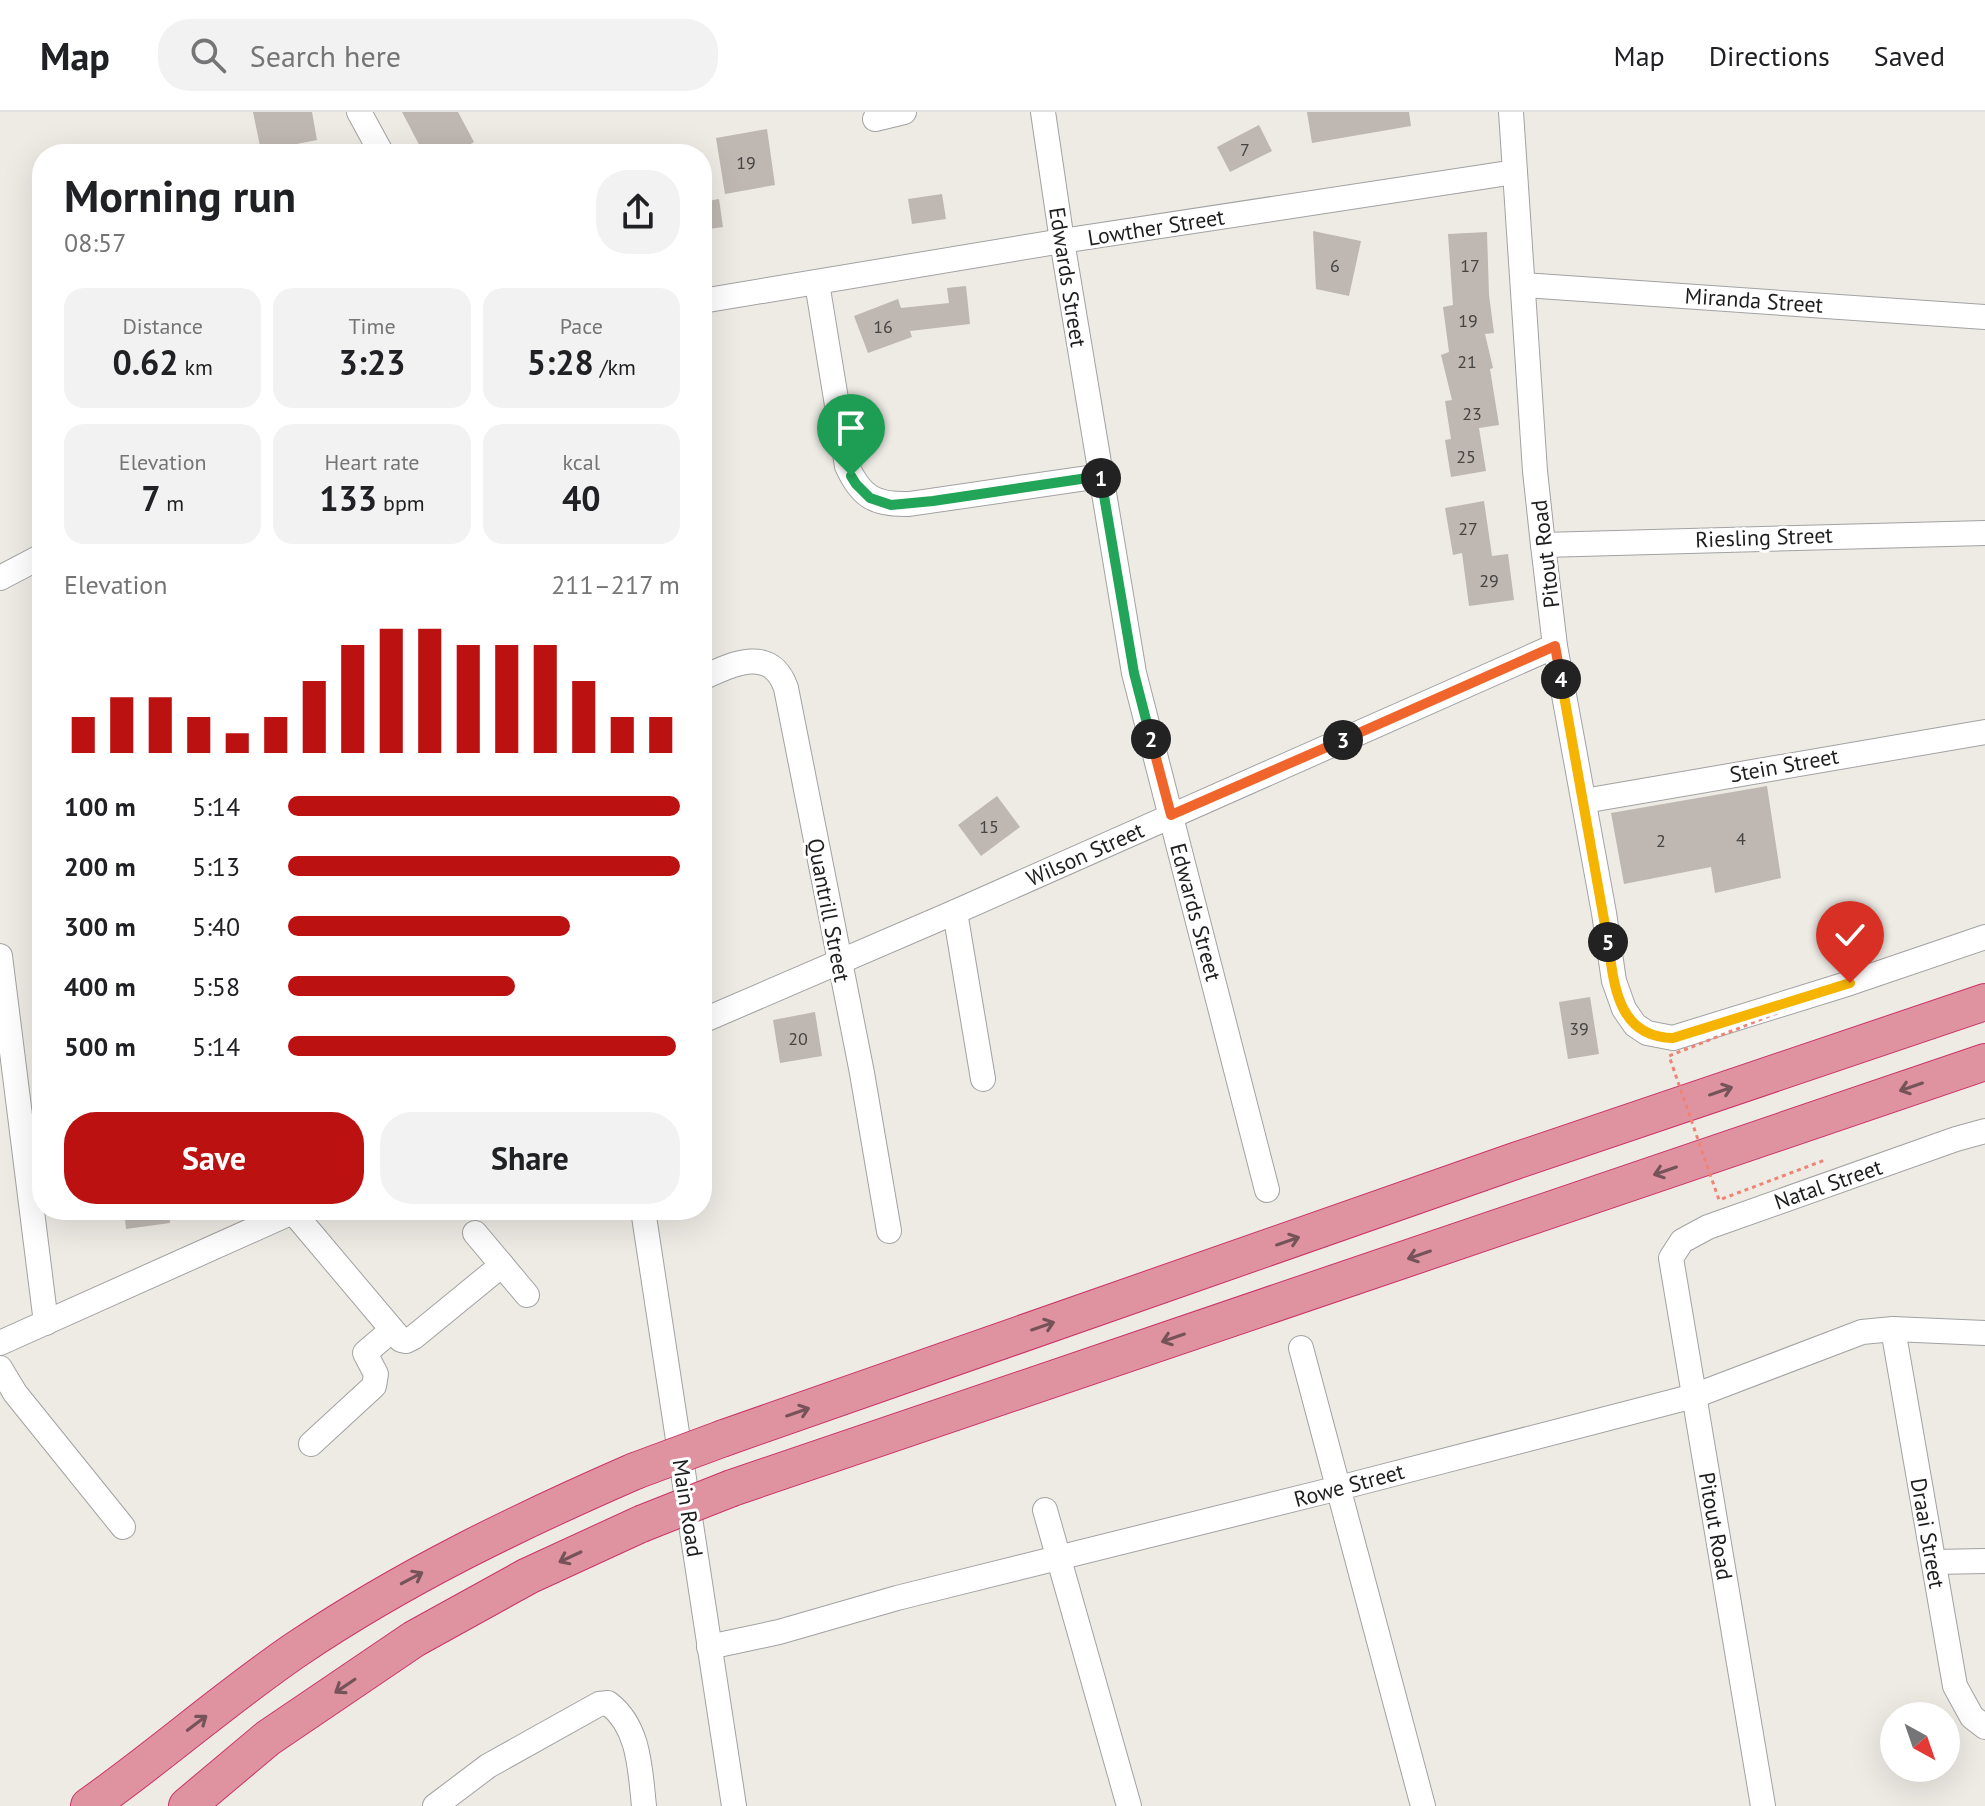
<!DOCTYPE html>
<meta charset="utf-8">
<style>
body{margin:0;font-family:"PT Sans",sans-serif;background:#f2f2f2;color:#202124;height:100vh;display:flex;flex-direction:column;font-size:30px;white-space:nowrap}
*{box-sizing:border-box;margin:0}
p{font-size:26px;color:#757577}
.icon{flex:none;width:44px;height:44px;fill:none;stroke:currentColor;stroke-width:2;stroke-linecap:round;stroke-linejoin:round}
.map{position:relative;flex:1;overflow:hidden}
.panel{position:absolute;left:32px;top:32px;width:680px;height:1076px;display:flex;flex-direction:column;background:#fff;border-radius:32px;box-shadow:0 8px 32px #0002}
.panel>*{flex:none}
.needle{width:52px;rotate:140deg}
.tools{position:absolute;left:1880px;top:1590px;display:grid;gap:16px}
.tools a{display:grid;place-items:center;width:80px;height:80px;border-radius:50%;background:#fff;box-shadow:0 8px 32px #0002;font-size:40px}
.pin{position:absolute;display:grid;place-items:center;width:68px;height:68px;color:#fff;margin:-82px -34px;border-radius:50% 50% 50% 0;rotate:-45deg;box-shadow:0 0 8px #0007}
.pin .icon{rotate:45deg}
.km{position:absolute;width:40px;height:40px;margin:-20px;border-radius:50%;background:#222;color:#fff;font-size:22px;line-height:40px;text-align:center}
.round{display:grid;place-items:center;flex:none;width:84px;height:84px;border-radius:32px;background:#f2f2f2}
.overview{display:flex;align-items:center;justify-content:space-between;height:136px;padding:0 32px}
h1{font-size:44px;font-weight:700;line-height:60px}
.stats{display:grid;grid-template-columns:repeat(3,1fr);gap:12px;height:136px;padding:8px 32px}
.stats div{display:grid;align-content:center;border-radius:20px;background:#f2f2f2;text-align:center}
.stats b{font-size:34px;font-weight:700}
.stats small{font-size:22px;font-weight:400}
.stats p{font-size:22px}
.chart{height:224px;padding:16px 32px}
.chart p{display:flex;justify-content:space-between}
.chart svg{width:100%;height:144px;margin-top:8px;stroke:#b11;stroke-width:6}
.primary-button{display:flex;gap:16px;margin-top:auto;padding:16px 32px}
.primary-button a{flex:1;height:92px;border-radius:32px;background:#b11;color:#fff;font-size:32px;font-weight:700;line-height:92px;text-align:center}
.primary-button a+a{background:#f2f2f2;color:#202124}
ul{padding:0 32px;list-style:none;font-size:26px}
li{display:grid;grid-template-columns:128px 96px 1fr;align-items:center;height:60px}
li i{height:20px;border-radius:10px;background:#b11}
header{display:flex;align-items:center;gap:48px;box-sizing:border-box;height:112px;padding:0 40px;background:#fff;border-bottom:2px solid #e0e0e0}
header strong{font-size:38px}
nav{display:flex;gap:44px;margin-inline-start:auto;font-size:28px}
.search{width:560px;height:72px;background:#f2f2f2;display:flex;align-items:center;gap:20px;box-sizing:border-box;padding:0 28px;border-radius:32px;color:#757577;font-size:30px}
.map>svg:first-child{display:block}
</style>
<header>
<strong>Map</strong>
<div class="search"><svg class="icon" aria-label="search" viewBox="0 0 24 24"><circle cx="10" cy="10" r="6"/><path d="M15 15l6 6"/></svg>Search here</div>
<nav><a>Map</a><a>Directions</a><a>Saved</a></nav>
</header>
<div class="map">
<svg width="1985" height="1694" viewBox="0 0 1985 1694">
<rect width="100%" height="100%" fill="#eeebe5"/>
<!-- building -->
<g fill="#beb7b2">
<path d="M253,0h59l5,28 -56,11z"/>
<path d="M402,0h56l16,30 -20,12h-30z"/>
<path d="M1307,0h102l2,14 -99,17z"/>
<path d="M1259,13l13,26 -42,21 -13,-25z"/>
<path d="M767,17l8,56 -50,9 -9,-56z"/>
<path d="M942,82l4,25 -34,5 -4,-25z"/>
<path d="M719,87l4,28 -21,3v-28z"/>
<path d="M1313,119l48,10 -12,55 -33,-7z"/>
<path d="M1487,120l2,63 5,38 -9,1 8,34 -3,1 9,56 -20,3 7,43 -35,6 -6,-37 6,-1 -6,-38 7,-1 -11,-45 8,-3 -6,-45 10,-2 -5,-71z"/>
<path d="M966,174l4,38 -60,7 2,6 -44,16 -14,-37 44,-17 3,9 48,-5 -2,-15z"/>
<path d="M1484,389l8,55 16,-2 6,46 -45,6 -7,-53 -9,2 -8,-47z"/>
<path d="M1767,674l14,92 -66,15 -4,-26 -87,17 -13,-71z"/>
<path d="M997,684l23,31 -39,29 -23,-31z"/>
<path d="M1590,885l9,57 -31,5 -9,-57z"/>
<path d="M815,900l7,44 -42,7 -7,-43z"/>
<path d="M124,1098h45l1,13 -44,6z"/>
</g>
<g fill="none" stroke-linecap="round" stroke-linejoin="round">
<defs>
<g id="minor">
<path d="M359,0l23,42"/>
<path d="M1043,0l19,129 72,432 133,517"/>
<path d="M1511,0l24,359 8,74 12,101 49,267 10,68 10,28 11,16 12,8 26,5 177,-55 135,-46"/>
<path d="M875,7l29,-7"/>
<path d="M817,171l30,183c14,31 28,39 62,38l192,-28"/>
<path d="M1523,173l462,32"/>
<path d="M702,189l360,-60 453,-69"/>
<path d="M1543,433l442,-12"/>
<path d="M0,466l42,-22"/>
<path d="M702,566c30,-14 69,-33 84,10l76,385 27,158"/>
<path d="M1584,689l401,-69"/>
<path d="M955,800l28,167"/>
<path d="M0,844l46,367"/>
<path d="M702,909l253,-109 600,-266"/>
<path d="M643,1098l91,596"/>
<path d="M293,1100l108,128 5,1 8,-4 88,-72"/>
<path d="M475,1121l52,62"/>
<path d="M1893,1217l62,357 17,31 13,10"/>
<path d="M0,1231l297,-133"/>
<path d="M1301,1236l122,458"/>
<path d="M0,1256l15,25 108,134"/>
<path d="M311,1332l63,-58 2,-12 -11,-21 27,-23"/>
<path d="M1045,1398l84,296"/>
<path d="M1934,1450l51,-1"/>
<path d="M709,1535l70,-15 118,-34 442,-110 355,-92 168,-64 31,-3 92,4"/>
<path d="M435,1694l53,-40 111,-62 9,-1c32,24 32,67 36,103"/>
<path d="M1763,1694l-92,-548 11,-17 26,-14 248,-88 29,-8"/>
</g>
<g id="highway">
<path d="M724,1326l791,-277 470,-159"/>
<path d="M732,1376l1253,-426"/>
<path d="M89,1694c71,-50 136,-108 208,-157 107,-72 221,-127 338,-178"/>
<path d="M187,1694l81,-68 146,-99 114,-63 113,-52"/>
</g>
</defs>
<!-- minor casing -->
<use href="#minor" stroke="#a2a2a2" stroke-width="26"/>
<!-- highway casing -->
<use href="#highway" stroke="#cb3367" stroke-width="38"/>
<!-- minor -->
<use href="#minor" stroke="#fff" stroke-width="24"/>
<!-- highway -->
<use href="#highway" stroke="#df93a1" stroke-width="36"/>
<defs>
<g id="highway-bridge">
<path d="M635,1359l89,-33"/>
<path d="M641,1412l91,-36"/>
</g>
</defs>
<!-- highway-bridge casing -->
<use href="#highway-bridge" stroke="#cb3367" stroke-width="38" stroke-linecap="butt"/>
<!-- path-bridge -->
<path stroke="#ee8376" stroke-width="3" stroke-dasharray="4 4" stroke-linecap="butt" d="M1777,901l-108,43 50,144 106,-40"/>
<!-- highway-bridge -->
<use href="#highway-bridge" stroke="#df93a1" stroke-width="36"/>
</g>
<!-- one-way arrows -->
<defs><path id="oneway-shaft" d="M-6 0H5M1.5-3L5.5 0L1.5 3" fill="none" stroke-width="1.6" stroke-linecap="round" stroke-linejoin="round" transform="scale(2)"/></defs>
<g stroke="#755359">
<use href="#oneway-shaft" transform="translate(1911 975) rotate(161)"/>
<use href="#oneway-shaft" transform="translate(1721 979) rotate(-19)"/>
<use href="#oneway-shaft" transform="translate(1665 1059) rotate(161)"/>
<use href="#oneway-shaft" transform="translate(1288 1129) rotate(-19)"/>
<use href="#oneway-shaft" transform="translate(1419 1143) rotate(161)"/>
<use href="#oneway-shaft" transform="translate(1043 1214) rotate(-19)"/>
<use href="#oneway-shaft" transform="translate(1173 1226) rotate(161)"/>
<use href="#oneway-shaft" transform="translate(798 1300) rotate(-19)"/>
<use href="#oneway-shaft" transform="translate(570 1445) rotate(155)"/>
<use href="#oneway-shaft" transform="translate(412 1466) rotate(-28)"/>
<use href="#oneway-shaft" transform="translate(345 1574) rotate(146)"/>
<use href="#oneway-shaft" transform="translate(197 1611) rotate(-37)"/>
</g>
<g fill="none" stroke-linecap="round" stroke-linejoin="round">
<defs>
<path id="split-1" d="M851,364l5,8 14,14 21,7 42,-4 168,-25v2"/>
<path id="split-2" d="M1101,366l33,195 17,66"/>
<path id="split-3" d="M1151,627l20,76 172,-75"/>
<path id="split-4" d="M1343,628l212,-94 6,33"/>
<path id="split-5" d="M1561,567l47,263"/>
<path id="split-6" d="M1608,830c6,42 9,95 65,96l177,-55"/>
</defs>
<!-- split-1 casing -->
<use href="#split-1" stroke="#fff" stroke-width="16"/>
<!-- split-2 casing -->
<use href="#split-2" stroke="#fff" stroke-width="16"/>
<!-- split-3 casing -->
<use href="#split-3" stroke="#fff" stroke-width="16"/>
<!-- split-4 casing -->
<use href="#split-4" stroke="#fff" stroke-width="16"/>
<!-- split-5 casing -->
<use href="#split-5" stroke="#fff" stroke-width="16"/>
<!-- split-6 casing -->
<use href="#split-6" stroke="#fff" stroke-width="16"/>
<!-- split-1 -->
<use href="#split-1" stroke="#22a559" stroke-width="10"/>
<!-- split-2 -->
<use href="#split-2" stroke="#22a559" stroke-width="10"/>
<!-- split-3 -->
<use href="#split-3" stroke="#f0652b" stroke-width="10"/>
<!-- split-4 -->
<use href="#split-4" stroke="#f0652b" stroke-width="10"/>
<!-- split-5 -->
<use href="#split-5" stroke="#f5b400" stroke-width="10"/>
<!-- split-6 -->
<use href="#split-6" stroke="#f5b400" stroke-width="10"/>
</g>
<g text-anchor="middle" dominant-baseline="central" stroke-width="6" stroke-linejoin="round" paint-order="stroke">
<!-- number labels -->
<g font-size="18" fill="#464443">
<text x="1245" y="37">7</text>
<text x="746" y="50">19</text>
<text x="1335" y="153">6</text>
<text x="1470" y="153">17</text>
<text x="1468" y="208">19</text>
<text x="883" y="214">16</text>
<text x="1467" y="249">21</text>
<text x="1472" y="301">23</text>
<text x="1466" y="344">25</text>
<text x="1468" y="416">27</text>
<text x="1489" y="468">29</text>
<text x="989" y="714">15</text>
<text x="1741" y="726">4</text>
<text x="1661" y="728">2</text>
<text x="1579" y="916">39</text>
<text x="798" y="926">20</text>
</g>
<!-- street labels -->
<g font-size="22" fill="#1e1e1e" stroke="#fff">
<text transform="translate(1156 115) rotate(-9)">Lowther Street</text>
<text transform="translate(1068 165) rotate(81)">Edwards Street</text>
<text transform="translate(1754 188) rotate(4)">Miranda Street</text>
<text transform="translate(1764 425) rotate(-2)">Riesling Street</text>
<text transform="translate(1545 442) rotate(-97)">Pitout Road</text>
<text transform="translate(1784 653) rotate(-10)">Stein Street</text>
<text transform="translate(1085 742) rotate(-24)">Wilson Street</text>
<text transform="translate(829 798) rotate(79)">Quantrill Street</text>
<text transform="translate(1196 800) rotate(75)">Edwards Street</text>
<text transform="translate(1828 1072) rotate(-19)">Natal Street</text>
<text transform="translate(1349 1373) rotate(-15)">Rowe Street</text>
<text transform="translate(688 1396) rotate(81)">Main Road</text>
<text transform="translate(1716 1414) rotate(80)">Pitout Road</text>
<text transform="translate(1928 1421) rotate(80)">Draai Street</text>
</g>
</g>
</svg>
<div class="tools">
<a><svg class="needle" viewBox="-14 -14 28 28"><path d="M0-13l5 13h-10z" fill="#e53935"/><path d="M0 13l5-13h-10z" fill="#757577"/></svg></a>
</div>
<div class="pin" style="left:851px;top:364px;background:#1e9e55"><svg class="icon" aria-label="arrive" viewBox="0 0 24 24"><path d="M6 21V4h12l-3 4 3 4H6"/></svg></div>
<div class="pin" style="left:1850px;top:871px;background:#d93025"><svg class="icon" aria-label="check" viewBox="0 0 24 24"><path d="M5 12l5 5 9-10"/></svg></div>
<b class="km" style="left:1101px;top:366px">1</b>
<b class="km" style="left:1151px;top:627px">2</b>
<b class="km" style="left:1343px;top:628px">3</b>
<b class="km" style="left:1561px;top:567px">4</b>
<b class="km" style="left:1608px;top:830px">5</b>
<section class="panel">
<div class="overview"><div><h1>Morning run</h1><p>08:57</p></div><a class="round"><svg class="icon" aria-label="share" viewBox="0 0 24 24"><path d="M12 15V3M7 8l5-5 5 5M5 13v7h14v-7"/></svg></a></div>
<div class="stats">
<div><p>Distance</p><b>0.62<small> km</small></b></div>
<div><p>Time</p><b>3:23</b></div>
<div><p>Pace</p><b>5:28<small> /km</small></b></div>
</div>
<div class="stats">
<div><p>Elevation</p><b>7<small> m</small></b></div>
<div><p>Heart rate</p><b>133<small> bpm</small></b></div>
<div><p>kcal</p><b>40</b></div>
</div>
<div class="chart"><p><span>Elevation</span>211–217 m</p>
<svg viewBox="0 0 160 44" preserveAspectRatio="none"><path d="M5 44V33M15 44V27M25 44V27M35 44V33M45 44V38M55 44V33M65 44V22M75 44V11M85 44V6M95 44V6M105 44V11M115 44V11M125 44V11M135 44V22M145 44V33M155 44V33"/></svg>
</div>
<ul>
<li><b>100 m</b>5:14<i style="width:100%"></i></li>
<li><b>200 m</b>5:13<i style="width:100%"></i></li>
<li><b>300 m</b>5:40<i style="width:72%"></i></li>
<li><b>400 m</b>5:58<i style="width:58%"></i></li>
<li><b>500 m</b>5:14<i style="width:99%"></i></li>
</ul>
<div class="primary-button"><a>Save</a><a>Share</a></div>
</section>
</div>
